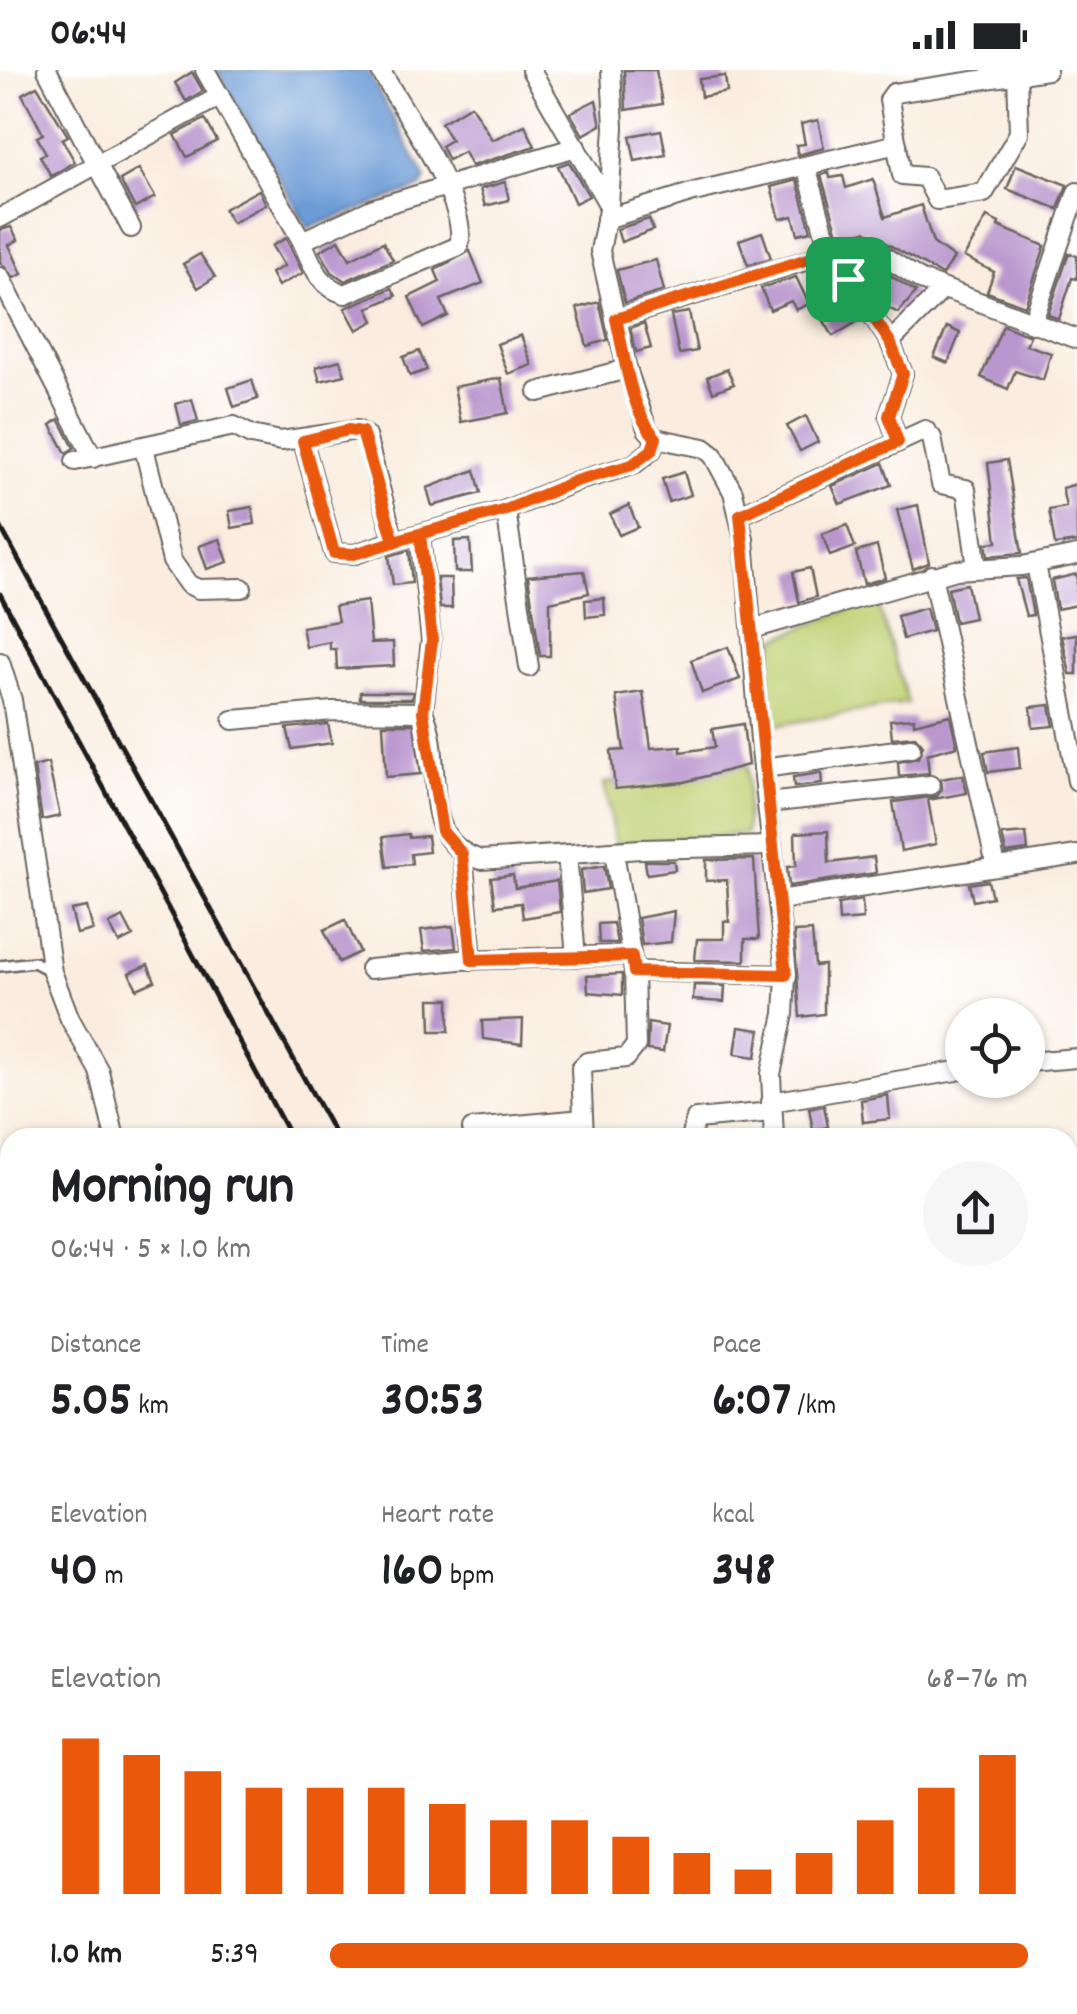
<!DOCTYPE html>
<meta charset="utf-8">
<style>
body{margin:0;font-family:Dekko,sans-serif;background:#f6f6f6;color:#202124;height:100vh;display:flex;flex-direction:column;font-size:38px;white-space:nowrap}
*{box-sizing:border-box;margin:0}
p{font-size:32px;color:#757577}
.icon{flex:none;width:55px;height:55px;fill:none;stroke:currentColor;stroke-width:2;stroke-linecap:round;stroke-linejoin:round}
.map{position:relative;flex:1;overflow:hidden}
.drawer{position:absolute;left:0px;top:1058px;width:1078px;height:888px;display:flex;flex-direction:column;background:#fff;border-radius:30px 30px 0 0;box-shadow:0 2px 8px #0004}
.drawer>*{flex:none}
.tools{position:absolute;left:945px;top:928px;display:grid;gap:20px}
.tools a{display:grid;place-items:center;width:100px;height:100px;border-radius:50%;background:#fff;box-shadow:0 2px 8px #0004;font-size:50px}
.pin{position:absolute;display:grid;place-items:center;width:85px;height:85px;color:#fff;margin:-42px;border-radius:20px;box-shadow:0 5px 15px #0006}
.round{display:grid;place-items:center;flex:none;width:105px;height:105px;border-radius:52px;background:#f6f6f6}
.summary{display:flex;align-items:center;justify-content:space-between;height:170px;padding:0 50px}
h1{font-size:55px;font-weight:700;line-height:75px}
.figures{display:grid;grid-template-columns:repeat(3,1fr);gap:15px;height:170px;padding:10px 50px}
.figures div{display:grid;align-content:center}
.figures b{font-size:50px;font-weight:700}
.figures small{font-size:28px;font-weight:400}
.figures p{font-size:28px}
.chart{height:280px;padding:20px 50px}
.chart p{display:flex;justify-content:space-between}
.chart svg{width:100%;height:180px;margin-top:10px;stroke:#ea580c;stroke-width:6}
ul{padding:0 50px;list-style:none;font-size:32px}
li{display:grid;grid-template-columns:160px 120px 1fr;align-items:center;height:75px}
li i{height:25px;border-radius:12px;background:#ea580c}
.status{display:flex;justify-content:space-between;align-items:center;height:70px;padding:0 50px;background:#fff;direction:ltr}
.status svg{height:28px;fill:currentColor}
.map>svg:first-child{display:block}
</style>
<div class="status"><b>06:44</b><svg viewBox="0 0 49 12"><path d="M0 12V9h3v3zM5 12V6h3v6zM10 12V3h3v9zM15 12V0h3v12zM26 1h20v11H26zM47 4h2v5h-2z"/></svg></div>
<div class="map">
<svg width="1077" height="1944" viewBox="0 0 1077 1944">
<rect width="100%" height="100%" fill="#fff"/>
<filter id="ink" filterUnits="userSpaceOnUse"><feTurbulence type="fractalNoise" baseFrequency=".01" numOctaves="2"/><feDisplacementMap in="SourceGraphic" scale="20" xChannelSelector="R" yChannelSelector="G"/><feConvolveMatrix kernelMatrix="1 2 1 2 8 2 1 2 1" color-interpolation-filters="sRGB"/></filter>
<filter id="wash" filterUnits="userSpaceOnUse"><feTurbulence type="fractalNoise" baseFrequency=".0048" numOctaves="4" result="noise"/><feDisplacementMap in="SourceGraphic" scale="40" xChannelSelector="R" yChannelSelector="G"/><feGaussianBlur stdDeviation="2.25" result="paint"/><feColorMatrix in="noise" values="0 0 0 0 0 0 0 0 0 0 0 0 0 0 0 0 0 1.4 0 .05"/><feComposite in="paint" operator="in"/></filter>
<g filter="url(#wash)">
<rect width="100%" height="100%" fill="#faeddf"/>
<!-- green -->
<g fill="#c0d072" stroke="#6e7647" stroke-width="2.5">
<path d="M876,528l32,105 -136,23 -5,-61 8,-26z"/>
<path d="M748,695l-2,68 -131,11 -11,-61z"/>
</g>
<!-- water -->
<path fill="#6c9bd5" stroke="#445c78" stroke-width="2.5" d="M216,0h151l59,108 -4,9 -114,41z"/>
<g id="blocks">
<!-- building -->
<g fill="#b996ce">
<path d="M624,0h32l6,34 -36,6z"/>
<path d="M192,2l11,19 -17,10 -11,-18z"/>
<path d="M725,6l2,16 -26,5 -2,-18z"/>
<path d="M37,16l31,50 -6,3 13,23 -24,14 -11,-20 6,-3 -9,-16 6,-3 -21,-40z"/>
<path d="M596,30l5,25 -18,10 -13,-22z"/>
<path d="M471,35l21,35 33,-15 10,21 -64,20 -7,-14 -16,8 -7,-14 10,-6 -10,-17z"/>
<path d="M205,49l12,22 -30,16 -12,-22z"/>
<path d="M818,50l6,28 -26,7 -2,-10 9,-1 -4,-20z"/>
<path d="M661,60l5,25 -31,6 -5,-25z"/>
<path d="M569,92l20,34 -14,7 -17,-37z"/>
<path d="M1016,95l51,20 -9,24 -51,-20z"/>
<path d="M139,99l16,28 -20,11 -15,-28z"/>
<path d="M829,103l1,5 13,-2 3,12 27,-9 12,38 36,-12 12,38 21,15 -12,17 -77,-44 -26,6 -18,-62z"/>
<path d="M797,110l14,51 -13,3 -5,-18 -13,3 -9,-32z"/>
<path d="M505,112l4,18 -24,6 -5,-17z"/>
<path d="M259,120l7,14 -34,19 -8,-14z"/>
<path d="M987,147l12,6 -1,3 47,20 -20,60 -38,-14 7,-20 -30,-15z"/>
<path d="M649,149l4,11 -32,12 -4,-13z"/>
<path d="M11,157l7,13 -9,5 13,29 -8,4 -14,-16v-32z"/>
<path d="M762,162l9,26 -23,7 -9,-25z"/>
<path d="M286,168l17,35 -25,13 -7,-13 13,-7 -12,-20z"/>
<path d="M339,170l11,19 33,-17 10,18 -48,21 -13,-9 -12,-21z"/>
<path d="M470,181l13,32 -42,17 7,16 -25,12 -14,-31 31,-15 -5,-12z"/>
<path d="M1069,183l8,3v23l-5,-1 -13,41 -11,-4z"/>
<path d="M200,184l15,23 -17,11 -15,-24z"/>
<path d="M861,187l55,35 -18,21 -20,-11 -28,-42z"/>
<path d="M656,190l8,31 -39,12 -8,-33z"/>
<path d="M796,207l13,27 -13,6 -5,-9 -21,9 -9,-22z"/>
<path d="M392,218l4,8 -28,12 6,13 -17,9 -12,-22z"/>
<path d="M599,232l9,38 -21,6 -10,-38z"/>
<path d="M851,235l9,15 -27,16 -9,-15z"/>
<path d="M689,242l8,39 -18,3 -8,-39z"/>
<path d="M644,253l7,25 -15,4 -6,-24z"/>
<path d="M1003,255l27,11 -4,9 25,8 -8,27 -28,-9 -7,18 -27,-12z"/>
<path d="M947,257l13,6 -12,30 -14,-6z"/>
<path d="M521,265l11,30 -24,9 -11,-30z"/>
<path d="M419,281l8,19 -17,6 -7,-19z"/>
<path d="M340,290l5,15 -25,6 -4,-14z"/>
<path d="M727,299l7,15 -21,8 -6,-15z"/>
<path d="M501,308l7,35 -47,9 -7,-35z"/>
<path d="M252,310l6,19 -24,8 -6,-19z"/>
<path d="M192,329l6,22 -17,4 -5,-21z"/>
<path d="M806,346l12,26 -18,9 -13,-25z"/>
<path d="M59,349l15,29 -8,5 -15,-28z"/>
<path d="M1007,390l15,93 -34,3 -2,-13 11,-1 -9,-79z"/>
<path d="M883,393l8,22 -51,19 -8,-18z"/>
<path d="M475,400l6,23 -49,13 -5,-18z"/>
<path d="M684,402l7,23 -22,7 -7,-23z"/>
<path d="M1077,414v58l-22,3 -6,-35 17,-3 -4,-19z"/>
<path d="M629,435l9,22 -19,8 -9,-21z"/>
<path d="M918,435l11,58 -16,6 -16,-59z"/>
<path d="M252,437l3,17 -23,4 -3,-17z"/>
<path d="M847,455l8,22 -25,9 -8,-22z"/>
<path d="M220,469l8,23 -21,7 -8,-23z"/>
<path d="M470,470l2,32h-17l-1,-31z"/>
<path d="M877,476l8,32 -21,6 -8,-32z"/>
<path d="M409,480l3,33 -19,2 -4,-29z"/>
<path d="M810,498l6,29 -17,5 -6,-30z"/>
<path d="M584,501l5,22 -39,9v54h-10l-12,-80z"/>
<path d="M1077,504v31l-20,4 -5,-29z"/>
<path d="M437,508h14l1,30h-12z"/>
<path d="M1026,508l7,37 -7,1 -10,-37z"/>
<path d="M967,514l7,34 -19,4 -7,-34z"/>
<path d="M604,528l1,17 -19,2 -1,-17z"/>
<path d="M367,531l4,42 22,-1 1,24 -57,3 -1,-20h-6v-7l-24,5 -4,-20 36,-6 -3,-15z"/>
<path d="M926,538l6,23 -29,8 -6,-23z"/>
<path d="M1077,564v40h-7l-8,-38z"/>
<path d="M728,577l12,32 -38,14 -11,-33z"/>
<path d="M360,622h53l-1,7h-52z"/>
<path d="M643,622l8,56 30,-2v6l34,-5 -3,-18 31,-5 5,41 -64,17 -69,7 -4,-38 13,-1 -8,-54z"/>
<path d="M1050,635l4,21 -21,2 -2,-21z"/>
<path d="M950,645l7,31 -30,8 2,19 -30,3 -1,-14 20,-4 5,-13 -8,-9 -23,2 -2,-18 24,-2v6z"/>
<path d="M328,654l4,19 -40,6 -5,-21z"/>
<path d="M383,654h31l7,50 -35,3z"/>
<path d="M1018,677l2,21 -32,4 -4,-20z"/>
<path d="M48,693l12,53 -18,4 -8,-53z"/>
<path d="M821,703l1,11 -28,3 -1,-10z"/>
<path d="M963,705l4,18 -39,7 8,44 -35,7 -8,-49 44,-6 5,-7 -1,-10z"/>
<path d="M828,761l1,32 45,-6 2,16 -87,13 -2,-19 9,-1 -1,-33z"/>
<path d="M1026,763l2,17 -22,3 -4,-18z"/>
<path d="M408,764l1,4 18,-2 2,16 -18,2 1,10 -25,3 -4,-30z"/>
<path d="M754,789l5,80h-14v22l-50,-1 2,-21h27v-18l5,1 -2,-42 -21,1v-21z"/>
<path d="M645,791h29l1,9 -28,4z"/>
<path d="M604,796l4,23 -25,4 -2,-23z"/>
<path d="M513,805l2,13 42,-7 3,31 -37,6 -2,-15 -26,3 -4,-28z"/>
<path d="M988,811l4,16 -19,4 -4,-17z"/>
<path d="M862,830l1,19 -24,2 -1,-17z"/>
<path d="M87,837l6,23 -16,4 -6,-24z"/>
<path d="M674,841l-3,31 -29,3 -4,-27z"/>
<path d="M123,847l10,19 -14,7 -10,-19z"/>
<path d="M345,850l15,32 -21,10 -15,-32z"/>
<path d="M613,853l4,20h-18l-1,-19z"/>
<path d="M453,856l3,22 -32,3 -3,-21z"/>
<path d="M812,861l3,35 9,-1v49l-24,3 -6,-85z"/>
<path d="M148,895l7,16 -18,8 -8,-16z"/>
<path d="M622,904v21l-34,-3 -1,-16z"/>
<path d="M694,915l31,1 -1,16 -31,-2z"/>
<path d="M430,929h19v32h-18z"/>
<path d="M523,949l-1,25 -39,-5 -1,-18z"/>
<path d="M648,953l19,3 -4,26 -16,-2z"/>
<path d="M739,957l21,3 -4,27 -21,-3z"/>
<path d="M888,1025l2,24 -27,3 -2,-22z"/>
<path d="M824,1036l4,21 -15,3 -4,-22z"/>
</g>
</g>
</g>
<g filter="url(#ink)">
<use href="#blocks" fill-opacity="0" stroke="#6a6560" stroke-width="2.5"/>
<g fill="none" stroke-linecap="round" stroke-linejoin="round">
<defs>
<path id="lane" d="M0,896l34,-4 15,8"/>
<g id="street">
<path d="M47,0l84,158"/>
<path d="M205,0l97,171 72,-33 202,-61"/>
<path d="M531,0l77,134"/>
<path d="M611,0l3,57 -5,78 -9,46 27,118 20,60 8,9 49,10 9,7 20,37 11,47 16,201 26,235 -2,39 -13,60 3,64"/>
<path d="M1017,4l2,59 -35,60 -47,7 -12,-23 -23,-2 -13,-75 5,-7 153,-23"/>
<path d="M806,96l24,86 60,90 13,32 -14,42 9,26"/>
<path d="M0,148l220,-122"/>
<path d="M606,149l88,-27 203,-48"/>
<path d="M302,171c10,23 17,46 43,53l114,-48c11,-42 -57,-137 -79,-176"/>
<path d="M0,207l93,181"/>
<path d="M616,249l247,-76 58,37 156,59"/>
<path d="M1032,254l45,-132"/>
<path d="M890,272l53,-53"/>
<path d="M538,322l89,-23"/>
<path d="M303,371l31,112 21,1 39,-13"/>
<path d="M144,378l28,113 16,23 10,5 44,-1"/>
<path d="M75,391l159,-35 17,9 30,6 76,-11 9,6 28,105 112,-31 71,-29 56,-16 19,-15 3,-12"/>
<path d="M506,440l23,157"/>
<path d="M740,445l185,-85 7,8 9,46 25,5 11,79"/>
<path d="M420,465l11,105 -8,72"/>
<path d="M1036,494l41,217"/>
<path d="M932,505l64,291"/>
<path d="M752,559l204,-59 66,-4 55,-11"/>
<path d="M0,592l12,38 40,272 18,47 29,52 16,67"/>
<path d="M233,650l100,-9 90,1c25,50 -11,127 58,148l160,-11 131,-3"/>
<path d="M763,698l148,-20"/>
<path d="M767,733l163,-18"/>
<path d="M463,785l9,105"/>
<path d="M567,785l9,102"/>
<path d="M779,830l298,-45"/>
<path d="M370,899l89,-9 172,-5"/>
<path d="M634,901l152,4"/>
<path d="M1028,992l49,-4"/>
<path d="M771,1032l191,-32"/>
<path d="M472,1059l111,-10"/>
<path d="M584,1068l-3,-70 6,-6 39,-4 10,-13 -2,-74 -20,-119"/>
<path d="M690,1068l6,-19 76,-7"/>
<path d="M1068,1433l9,-2"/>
<path d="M1068,1535l9,-2"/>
<path d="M0,1574l10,-1"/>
<path d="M1068,1641l9,-2"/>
<path d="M1068,1827l9,-2"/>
<path d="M1068,1904l9,-1"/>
<path d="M233,1935l4,9"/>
<path d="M687,1935l5,9"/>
<path d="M939,1935l9,9"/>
<path d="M306,1944l1,-9"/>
<path d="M581,1944l30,-9"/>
</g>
</defs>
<!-- lane casing -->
<use href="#lane" stroke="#6a6560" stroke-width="14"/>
<!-- street casing -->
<use href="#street" stroke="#6a6560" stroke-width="22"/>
<!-- lane -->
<use href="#lane" stroke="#fff" stroke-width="9"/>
<!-- street -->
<use href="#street" stroke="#fff" stroke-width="18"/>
<!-- rail -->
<g stroke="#1c1c1c" stroke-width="5">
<path d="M0,456l337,612"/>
<path d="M0,524l291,544"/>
<path d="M753,1935l5,9"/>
<path d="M816,1935l6,9"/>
</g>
</g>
</g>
<g fill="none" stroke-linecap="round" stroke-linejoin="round" filter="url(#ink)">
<defs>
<path id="route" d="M848,209l-18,-27 -214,67c9,36 13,90 40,119l-4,12 -20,15 -56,16 -70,29 -112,31 -32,-109 -14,-2 -45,11 31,112 20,1 66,-20 12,106 -9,72 19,119 20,23 10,106 160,-4 2,16 152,3 -46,-460 158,-73 -9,-26 14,-42 -13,-32 -42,-63"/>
</defs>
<!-- route casing -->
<use href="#route" stroke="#fff" stroke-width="20"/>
<!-- route -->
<use href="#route" stroke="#ea580c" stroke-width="12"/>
</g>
</svg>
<div class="tools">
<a><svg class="icon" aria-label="locate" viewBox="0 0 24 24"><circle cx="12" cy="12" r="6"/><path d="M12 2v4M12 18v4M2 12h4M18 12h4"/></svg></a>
</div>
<div class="pin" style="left:848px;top:209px;background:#1e9e55"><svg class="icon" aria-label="arrive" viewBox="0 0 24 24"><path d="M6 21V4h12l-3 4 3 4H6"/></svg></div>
<section class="drawer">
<div class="summary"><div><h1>Morning run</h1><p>06:44 · 5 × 1.0 km</p></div><a class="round"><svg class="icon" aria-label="share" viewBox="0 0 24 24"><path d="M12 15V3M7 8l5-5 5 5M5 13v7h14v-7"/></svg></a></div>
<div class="figures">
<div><p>Distance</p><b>5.05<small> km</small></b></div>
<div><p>Time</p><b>30:53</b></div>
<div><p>Pace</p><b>6:07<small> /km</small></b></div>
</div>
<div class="figures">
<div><p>Elevation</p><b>40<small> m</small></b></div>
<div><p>Heart rate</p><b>160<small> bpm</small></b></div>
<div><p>kcal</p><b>348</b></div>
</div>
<div class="chart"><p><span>Elevation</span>68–76 m</p>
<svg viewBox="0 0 160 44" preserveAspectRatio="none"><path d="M5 44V6M15 44V10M25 44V14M35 44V18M45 44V18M55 44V18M65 44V22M75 44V26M85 44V26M95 44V30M105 44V34M115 44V38M125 44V34M135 44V26M145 44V18M155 44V10"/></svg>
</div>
<ul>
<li><b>1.0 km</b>5:39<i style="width:100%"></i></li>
</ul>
</section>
</div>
